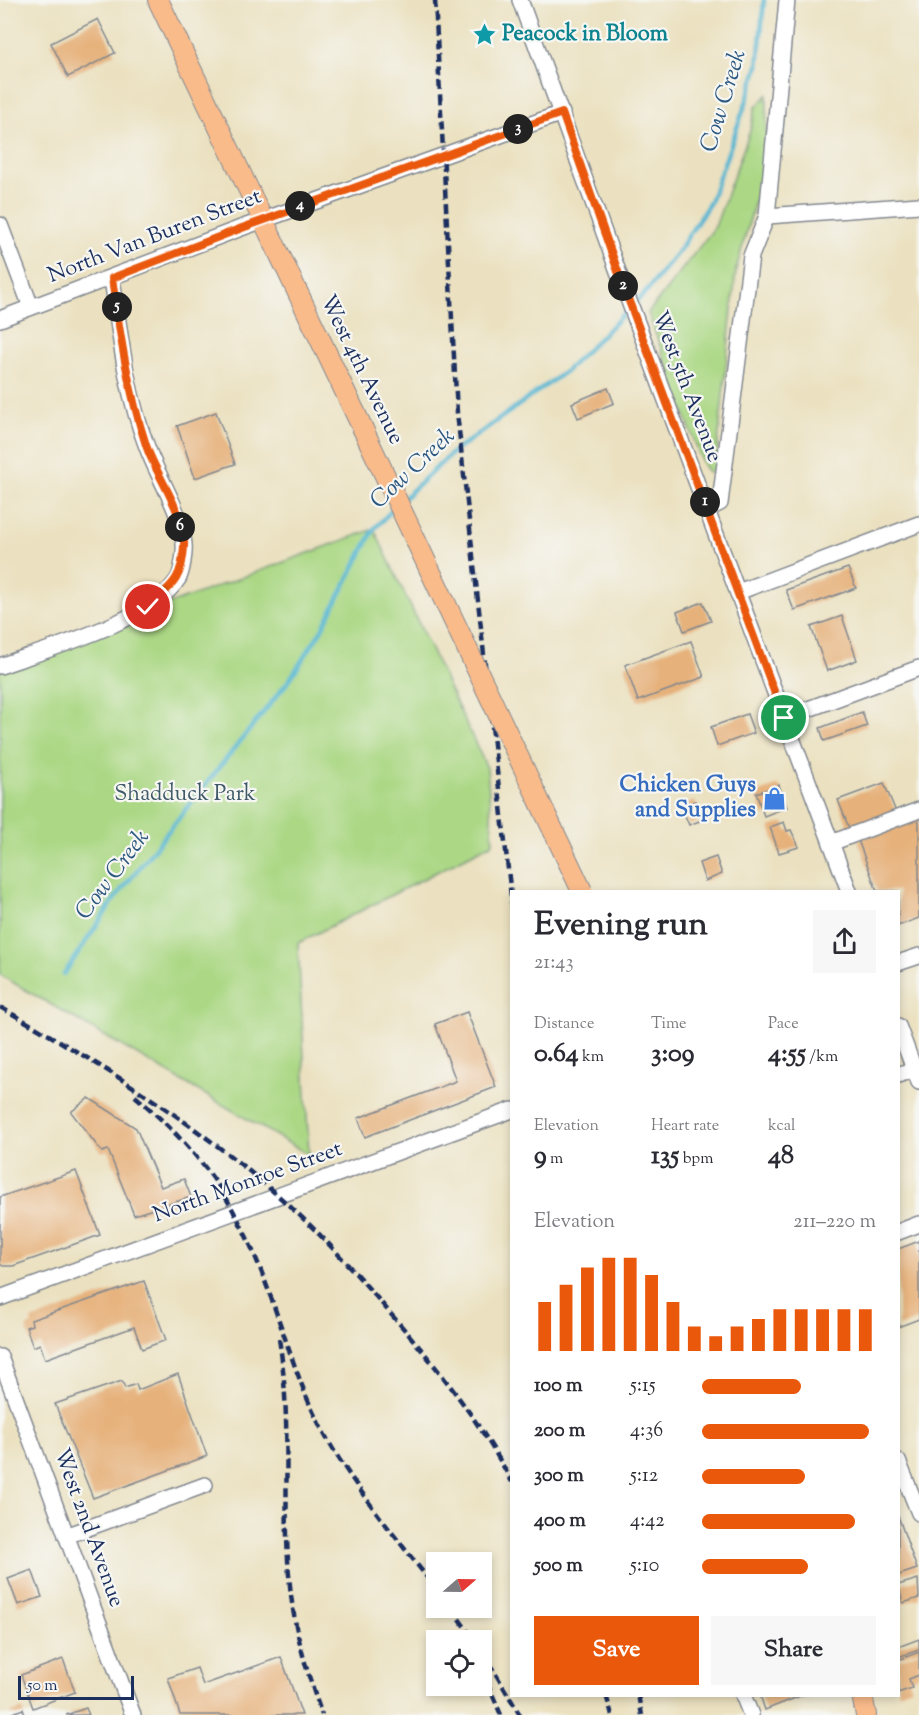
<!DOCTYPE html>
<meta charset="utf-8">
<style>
body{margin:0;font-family:"Sorts Mill Goudy",serif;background:#f7f7f7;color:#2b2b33;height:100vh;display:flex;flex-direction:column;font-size:22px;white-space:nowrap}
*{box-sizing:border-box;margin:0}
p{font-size:20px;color:#7c7c81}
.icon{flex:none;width:33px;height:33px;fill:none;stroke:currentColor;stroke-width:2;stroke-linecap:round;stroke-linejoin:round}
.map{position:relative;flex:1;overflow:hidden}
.drawer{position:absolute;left:510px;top:890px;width:390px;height:807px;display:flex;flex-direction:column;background:#fff;border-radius:0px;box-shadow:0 3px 9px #0003}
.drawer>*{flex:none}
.needle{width:39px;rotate:70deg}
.buttons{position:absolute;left:426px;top:1552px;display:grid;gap:12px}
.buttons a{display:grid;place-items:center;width:66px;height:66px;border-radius:0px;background:#fff;box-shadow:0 3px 9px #0003;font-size:30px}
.scale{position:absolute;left:18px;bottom:15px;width:116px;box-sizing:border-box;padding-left:6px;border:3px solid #1b2f5e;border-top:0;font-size:16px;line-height:21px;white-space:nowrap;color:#1b2f5e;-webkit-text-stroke:4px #f6f6f2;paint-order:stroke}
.pin{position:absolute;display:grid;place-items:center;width:51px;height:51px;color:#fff;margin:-26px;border:3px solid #fff;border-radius:50%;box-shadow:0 2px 6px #0007}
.km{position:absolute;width:30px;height:30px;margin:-15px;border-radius:50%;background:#222;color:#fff;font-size:16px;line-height:30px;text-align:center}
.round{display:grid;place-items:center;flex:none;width:63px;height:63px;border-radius:0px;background:#f7f7f7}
.head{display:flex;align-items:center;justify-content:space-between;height:102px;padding:0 24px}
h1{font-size:33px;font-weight:700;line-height:45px}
.stats{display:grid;grid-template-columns:repeat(3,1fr);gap:9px;height:102px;padding:6px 24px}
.stats div{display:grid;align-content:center}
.stats b{font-size:26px;font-weight:700}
.stats small{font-size:16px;font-weight:400}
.stats p{font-size:16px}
.chart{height:168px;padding:12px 24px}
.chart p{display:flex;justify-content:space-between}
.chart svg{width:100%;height:108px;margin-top:6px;stroke:#ea580c;stroke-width:6}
.primary-button{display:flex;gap:12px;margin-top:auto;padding:12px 24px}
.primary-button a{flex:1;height:69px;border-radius:0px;background:#ea580c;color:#fff;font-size:24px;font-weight:700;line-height:69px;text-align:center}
.primary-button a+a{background:#f7f7f7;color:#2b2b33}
ul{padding:0 24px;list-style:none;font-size:20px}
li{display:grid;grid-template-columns:96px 72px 1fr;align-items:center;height:45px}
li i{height:15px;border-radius:8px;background:#ea580c}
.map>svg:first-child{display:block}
</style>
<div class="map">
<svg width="919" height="1715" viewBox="0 0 919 1715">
<rect width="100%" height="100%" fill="#f6f6f2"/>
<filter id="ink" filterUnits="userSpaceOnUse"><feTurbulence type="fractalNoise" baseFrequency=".0167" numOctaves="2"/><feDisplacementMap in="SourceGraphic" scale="12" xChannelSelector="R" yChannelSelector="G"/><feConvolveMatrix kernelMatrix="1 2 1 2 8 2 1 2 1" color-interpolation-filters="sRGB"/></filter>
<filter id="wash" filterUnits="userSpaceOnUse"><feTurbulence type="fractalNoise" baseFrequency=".008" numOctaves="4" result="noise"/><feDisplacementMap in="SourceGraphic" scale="24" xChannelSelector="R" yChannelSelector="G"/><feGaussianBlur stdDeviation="1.35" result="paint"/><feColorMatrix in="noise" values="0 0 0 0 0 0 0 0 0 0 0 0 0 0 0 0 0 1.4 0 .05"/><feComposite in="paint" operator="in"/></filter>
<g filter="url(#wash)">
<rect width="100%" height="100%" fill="#ebe1c0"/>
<!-- green -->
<g fill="#acd885" stroke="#648472" stroke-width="1.5">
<path d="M767,95l-1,56 -3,21 -27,98 -20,193 -3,9 -4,1 -6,-8 -55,-152 67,-86 35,-96 5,-23z"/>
<path d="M374,529l113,239 6,75 -195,100 11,212 -309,-180v-309z"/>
</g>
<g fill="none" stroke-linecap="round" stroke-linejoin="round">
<!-- stream -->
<g stroke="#53b6d2" stroke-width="4.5">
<path d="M402,500l50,-47 114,-82 79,-78 35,-44 30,-47 36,-99 12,-37 6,-66"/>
<path d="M64,974l51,-76 175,-219 31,-48 53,-102 20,-21"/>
</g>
</g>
<g id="blocks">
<!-- building -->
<g fill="#e6b17a">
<path d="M98,19l17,34 -47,24 -17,-34z"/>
<path d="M608,388l6,15 -36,15 -6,-15z"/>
<path d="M216,412l19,52 -40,14 -18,-52z"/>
<path d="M848,568l8,20 -62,22 -8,-20z"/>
<path d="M703,602l8,19 -27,10 -7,-19z"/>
<path d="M842,616l15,44 -30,11 -16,-44z"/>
<path d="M691,641l13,36 -66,24 -13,-36z"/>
<path d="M862,712l5,14 -43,15 -4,-13z"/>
<path d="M747,714l7,19 -37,13 -6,-19z"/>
<path d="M884,783l12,29 -47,16 -11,-28z"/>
<path d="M779,785l8,22 -23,9 -8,-23z"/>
<path d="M695,801l7,19 -13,5 -8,-19z"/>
<path d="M919,817v101l-21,8v-35h-21l-19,-51z"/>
<path d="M784,822l3,9 4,-1 8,17 -20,6 -9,-26z"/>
<path d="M716,857l6,17 -17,7 -6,-18z"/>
<path d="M467,1012l29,75 -131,50 -7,-19 98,-37 -21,-57z"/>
<path d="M89,1098l47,30 25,59 23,-8 7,18 -57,18 -26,-65 -6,2 -31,-40z"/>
<path d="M76,1171l24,64 -87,31h-10l-3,-2v-67z"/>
<path d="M919,1241v78l-21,8v-78z"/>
<path d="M144,1281l22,59 -24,9 -8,-22 -89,32 -5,-15 -7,3 -7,-20 6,-2 -1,-5z"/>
<path d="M178,1374l29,82 -114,42 -38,-94 67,-23 3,7 11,-4 2,6z"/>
<path d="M898,1516l19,53 -18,6 -1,-2z"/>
<path d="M32,1570l10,27 -24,8 -10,-26z"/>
<path d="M918,1579l1,19 -16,5 -5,-18z"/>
<path d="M919,1639v11l-21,7v-10z"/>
<path d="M919,1652v23l-10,4 3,9 -14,5v-33z"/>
<path d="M281,1657l21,58h-122l-12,-37 29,-10 6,17z"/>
<path d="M63,1659l12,33 -42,16 -12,-33z"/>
<path d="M760,1695h43l-38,15z"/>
<path d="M86,1708l3,7h-23z"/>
<path d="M23,1709l2,6h-18z"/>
</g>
</g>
</g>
<g filter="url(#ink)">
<use href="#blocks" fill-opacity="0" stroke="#83888f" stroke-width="1.5"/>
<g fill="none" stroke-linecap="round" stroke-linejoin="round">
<defs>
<g id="minor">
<path d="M520,0l100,277 229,614"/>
<path d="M767,216l152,-11"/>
<path d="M0,225l31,82"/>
<path d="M0,319l241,-91 321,-115"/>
<path d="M708,509l12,-6 31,-247 16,-40 20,-216"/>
<path d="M738,592l181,-68"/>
<path d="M0,666c45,-16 152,-46 178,-87 4,-6 7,-27 6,-35 -4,-36 -25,-64 -37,-97 -21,-54 -27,-112 -35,-169"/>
<path d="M784,718l135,-50"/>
<path d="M831,843l88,-33"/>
<path d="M898,963l21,-7"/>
<path d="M898,1026l21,56"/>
<path d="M898,1075l16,-6"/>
<path d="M898,1232l21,-8"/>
<path d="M0,1298l512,-188"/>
<path d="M0,1357l133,358"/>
<path d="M898,1461l21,52"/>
<path d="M66,1536l139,-51"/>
<path d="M743,1695l8,20"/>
</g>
<g id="major">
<path d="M158,0l204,427"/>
<path d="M862,1695l4,20"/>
</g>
</defs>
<!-- minor casing -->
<use href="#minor" stroke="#83888f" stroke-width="18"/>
<!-- major casing -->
<use href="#major" stroke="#83888f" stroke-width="22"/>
<!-- minor -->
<use href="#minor" stroke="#fff" stroke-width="15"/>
<!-- major -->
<use href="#major" stroke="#fabb8b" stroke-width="20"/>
<!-- rail -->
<g stroke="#1b2f5e" stroke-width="4.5" stroke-dasharray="9 4.5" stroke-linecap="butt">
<path d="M435,0l22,413 55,492"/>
<path d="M0,1007c112,63 222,132 314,222 27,27 52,56 76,84 46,52 89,107 122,169"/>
<path d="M135,1096c38,32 77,73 100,118 33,60 48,128 75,191 30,68 82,126 126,184"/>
<path d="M279,1339c14,85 2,171 12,256 5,41 17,81 31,120"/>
<path d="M451,1608l24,33"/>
<path d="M482,1651l38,64"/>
<path d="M482,1670l19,45"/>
<path d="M606,1695l6,20"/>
<path d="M638,1695l4,20"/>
</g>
<defs>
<path id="major-bridge" d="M362,427l220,464"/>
</defs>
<!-- major-bridge casing -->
<use href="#major-bridge" stroke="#83888f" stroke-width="22" stroke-linecap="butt"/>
<!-- major-bridge -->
<use href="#major-bridge" stroke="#fabb8b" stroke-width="20"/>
</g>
</g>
<g fill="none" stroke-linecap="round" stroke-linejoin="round" filter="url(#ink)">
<defs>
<path id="route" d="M148,607c23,-21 34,-26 36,-60 2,-34 -28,-71 -38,-102 -18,-55 -26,-110 -34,-167l130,-50 320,-115 58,164 164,441"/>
</defs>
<!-- route casing -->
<use href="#route" stroke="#fff" stroke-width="12"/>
<!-- route -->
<use href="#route" stroke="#ea580c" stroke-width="8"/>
</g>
<!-- icons -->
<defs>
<symbol id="sight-bare" viewBox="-9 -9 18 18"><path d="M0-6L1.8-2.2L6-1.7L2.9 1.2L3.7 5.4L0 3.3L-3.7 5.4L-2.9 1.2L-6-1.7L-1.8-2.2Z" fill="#0f9aa8" stroke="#f6f6f2" stroke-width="2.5" paint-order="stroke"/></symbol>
<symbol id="shop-bare" viewBox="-9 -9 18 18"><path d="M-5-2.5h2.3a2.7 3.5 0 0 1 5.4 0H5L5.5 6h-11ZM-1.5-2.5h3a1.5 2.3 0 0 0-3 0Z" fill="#3f7fe0" stroke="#f6f6f2" stroke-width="2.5" paint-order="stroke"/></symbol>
</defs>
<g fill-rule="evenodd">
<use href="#sight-bare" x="468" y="18" width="33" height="33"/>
<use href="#shop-bare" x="758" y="782" width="33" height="33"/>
</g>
<g text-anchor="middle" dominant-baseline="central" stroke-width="4.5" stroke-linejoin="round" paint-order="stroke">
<!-- culture labels -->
<g font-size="22" font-weight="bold" fill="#0d838f" stroke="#f6f6f2" text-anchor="start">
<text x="502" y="35">Peacock in Bloom</text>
</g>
<!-- street labels -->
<g font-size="22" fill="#1b2f5e" stroke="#f6f6f2">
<text transform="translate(155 237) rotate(-21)">North Van Buren Street</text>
<text transform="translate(361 370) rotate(64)">West 4th Avenue</text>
<text transform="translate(686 387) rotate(69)">West 5th Avenue</text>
<text transform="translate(248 1183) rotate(-20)">North Monroe Street</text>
<text transform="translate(88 1528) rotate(70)">West 2nd Avenue</text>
</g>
<!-- shop labels -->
<g font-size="22" font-weight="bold" fill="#366cbe" stroke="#f6f6f2" text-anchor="end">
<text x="756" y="786">Chicken Guys<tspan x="756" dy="25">and Supplies</tspan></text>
</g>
<!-- park labels -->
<g font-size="22" fill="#3f5968" stroke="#f6f6f2">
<text x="185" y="795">Shadduck Park</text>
</g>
<!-- water labels -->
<g font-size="24" font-style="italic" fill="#2c5881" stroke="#f6f6f2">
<text transform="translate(724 101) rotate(-73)">Cow Creek</text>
<text transform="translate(413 469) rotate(-43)">Cow Creek</text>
<text transform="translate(113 875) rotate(-53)">Cow Creek</text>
</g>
</g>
</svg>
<div class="buttons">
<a><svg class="needle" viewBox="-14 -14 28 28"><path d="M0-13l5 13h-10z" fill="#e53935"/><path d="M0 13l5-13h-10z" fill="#7c7c81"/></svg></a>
<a><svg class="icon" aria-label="locate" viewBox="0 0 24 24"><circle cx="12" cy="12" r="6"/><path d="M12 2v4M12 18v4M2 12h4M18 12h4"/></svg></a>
</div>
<div class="scale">50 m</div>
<div class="pin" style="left:784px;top:718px;background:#1e9e55"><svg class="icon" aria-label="arrive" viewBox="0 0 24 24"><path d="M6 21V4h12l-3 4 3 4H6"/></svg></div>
<div class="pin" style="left:148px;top:607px;background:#d93025"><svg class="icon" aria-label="check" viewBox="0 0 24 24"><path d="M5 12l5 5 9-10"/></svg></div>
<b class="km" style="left:705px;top:502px">1</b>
<b class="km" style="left:623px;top:286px">2</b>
<b class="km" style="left:518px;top:129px">3</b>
<b class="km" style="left:300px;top:206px">4</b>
<b class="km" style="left:117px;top:307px">5</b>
<b class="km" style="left:180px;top:527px">6</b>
<section class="drawer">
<div class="head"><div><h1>Evening run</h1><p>21:43</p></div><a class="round"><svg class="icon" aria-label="share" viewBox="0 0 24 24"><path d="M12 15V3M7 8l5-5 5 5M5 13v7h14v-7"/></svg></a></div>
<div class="stats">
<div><p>Distance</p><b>0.64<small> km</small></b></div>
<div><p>Time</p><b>3:09</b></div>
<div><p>Pace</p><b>4:55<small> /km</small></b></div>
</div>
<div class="stats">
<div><p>Elevation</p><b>9<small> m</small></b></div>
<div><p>Heart rate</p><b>135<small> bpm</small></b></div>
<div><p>kcal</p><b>48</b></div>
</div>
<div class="chart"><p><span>Elevation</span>211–220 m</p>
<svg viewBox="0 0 160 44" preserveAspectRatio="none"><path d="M5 44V24M15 44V17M25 44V10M35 44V6M45 44V6M55 44V13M65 44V24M75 44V34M85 44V38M95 44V34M105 44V31M115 44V27M125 44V27M135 44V27M145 44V27M155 44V27"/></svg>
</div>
<ul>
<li><b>100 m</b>5:15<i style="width:57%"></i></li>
<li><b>200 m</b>4:36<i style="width:96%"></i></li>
<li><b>300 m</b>5:12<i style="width:59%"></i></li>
<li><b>400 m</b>4:42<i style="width:88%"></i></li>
<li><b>500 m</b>5:10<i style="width:61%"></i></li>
</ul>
<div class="primary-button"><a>Save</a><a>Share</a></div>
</section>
</div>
